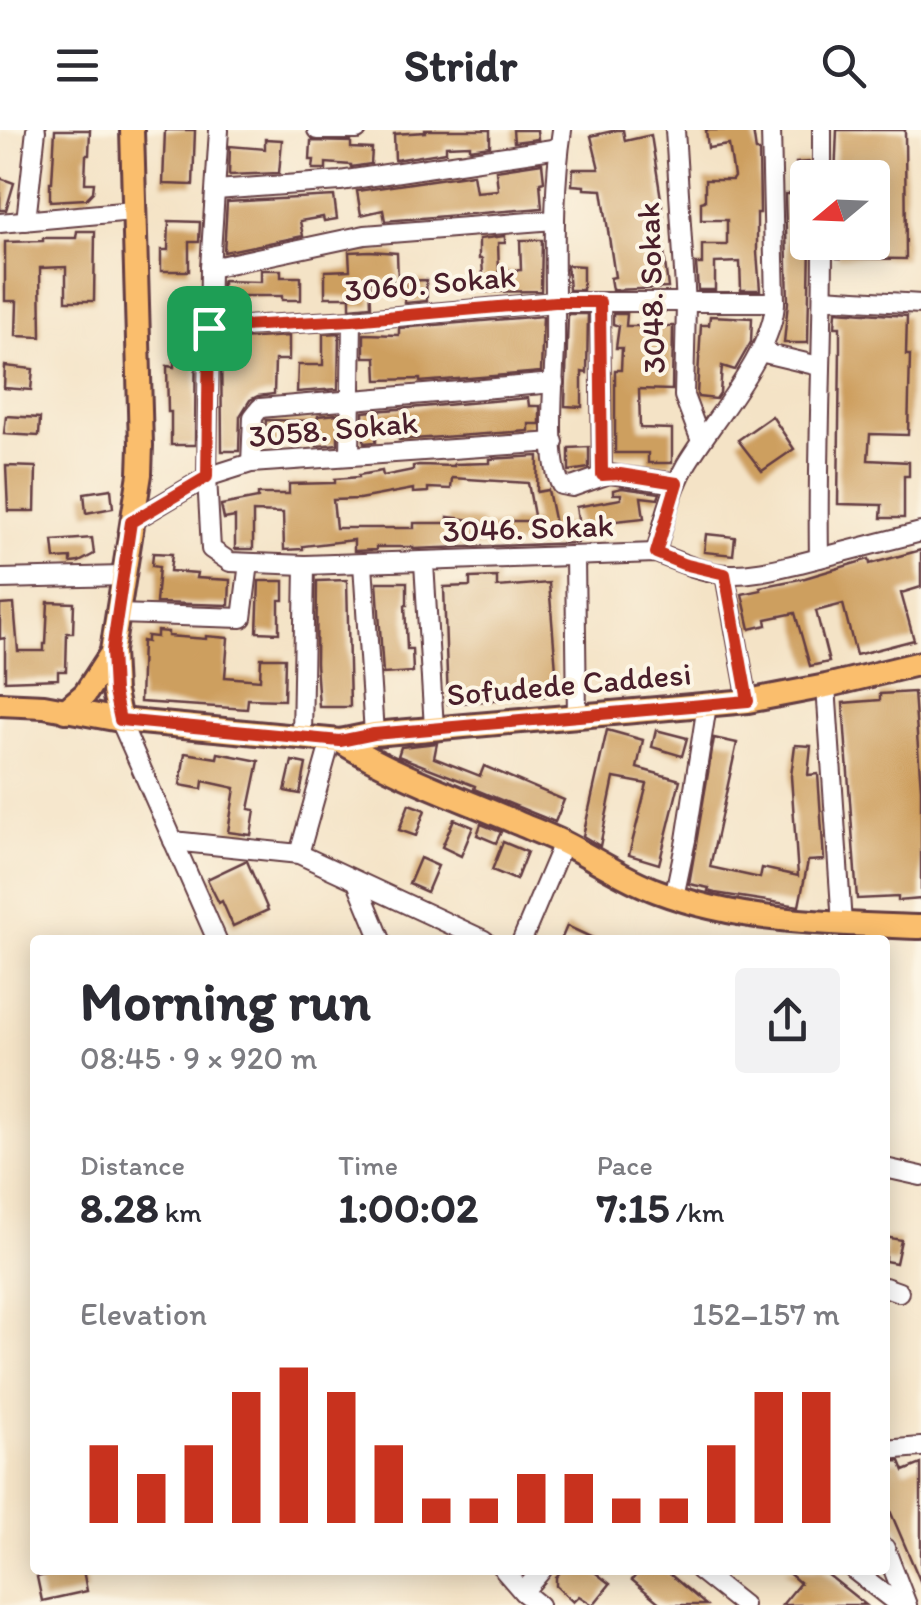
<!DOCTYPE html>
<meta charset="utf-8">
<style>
body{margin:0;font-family:Itim,sans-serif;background:#f2f2f3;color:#2b2b33;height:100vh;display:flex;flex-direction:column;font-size:38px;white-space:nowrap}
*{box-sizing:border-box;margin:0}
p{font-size:32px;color:#7c7c81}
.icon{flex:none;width:55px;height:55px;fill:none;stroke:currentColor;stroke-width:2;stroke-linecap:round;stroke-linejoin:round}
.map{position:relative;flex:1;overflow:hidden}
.drawer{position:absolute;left:30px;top:805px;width:860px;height:640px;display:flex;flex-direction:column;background:#fff;border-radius:10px;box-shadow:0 5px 25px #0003}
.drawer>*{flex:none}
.needle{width:65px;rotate:251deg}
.buttons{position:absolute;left:790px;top:30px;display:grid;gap:20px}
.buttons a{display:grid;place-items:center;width:100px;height:100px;border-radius:10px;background:#fff;box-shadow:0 5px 25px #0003;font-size:50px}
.pin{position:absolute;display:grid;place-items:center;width:85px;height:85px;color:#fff;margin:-42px;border-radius:20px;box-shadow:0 5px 15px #0006}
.round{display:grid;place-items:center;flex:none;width:105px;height:105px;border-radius:10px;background:#f2f2f3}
.headline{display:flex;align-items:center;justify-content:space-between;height:170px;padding:0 50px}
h1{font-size:55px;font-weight:700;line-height:75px}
.metrics{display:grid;grid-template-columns:repeat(3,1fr);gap:15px;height:170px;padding:10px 50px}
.metrics div{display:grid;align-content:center}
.metrics b{font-size:42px;font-weight:700}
.metrics small{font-size:28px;font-weight:400}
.metrics p{font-size:28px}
.chart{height:280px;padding:20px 50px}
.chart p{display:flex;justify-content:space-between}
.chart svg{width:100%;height:180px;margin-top:10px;stroke:#c8321e;stroke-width:6}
header{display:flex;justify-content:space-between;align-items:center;height:130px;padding:0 50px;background:#fff;font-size:45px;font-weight:700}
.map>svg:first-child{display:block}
</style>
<header><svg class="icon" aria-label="menu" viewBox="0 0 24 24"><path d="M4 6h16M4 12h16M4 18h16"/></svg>Stridr<svg class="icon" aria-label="search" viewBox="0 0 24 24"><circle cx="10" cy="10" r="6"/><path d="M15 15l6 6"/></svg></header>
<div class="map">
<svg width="921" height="1475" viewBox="0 0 921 1475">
<rect width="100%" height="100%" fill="#fcf5e5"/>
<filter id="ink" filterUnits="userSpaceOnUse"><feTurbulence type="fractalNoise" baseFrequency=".01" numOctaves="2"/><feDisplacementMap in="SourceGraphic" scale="20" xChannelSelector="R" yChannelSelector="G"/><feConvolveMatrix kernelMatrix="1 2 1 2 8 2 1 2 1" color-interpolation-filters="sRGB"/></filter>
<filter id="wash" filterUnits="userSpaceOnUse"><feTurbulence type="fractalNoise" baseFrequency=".0048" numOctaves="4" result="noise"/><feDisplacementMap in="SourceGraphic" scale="40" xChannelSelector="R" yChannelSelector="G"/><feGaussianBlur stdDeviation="2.25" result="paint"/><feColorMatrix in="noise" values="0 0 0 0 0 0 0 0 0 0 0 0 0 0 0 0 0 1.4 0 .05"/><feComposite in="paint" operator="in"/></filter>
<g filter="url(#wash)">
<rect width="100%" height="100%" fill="#f4e3c6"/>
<g id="blocks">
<!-- building -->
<g fill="#cd9f5e" fill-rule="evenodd">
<path d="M55,0h35l-1,25h-3l-1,28h9l-1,9 -7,7 -36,2v-19h2z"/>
<path d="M165,0h30l-2,55 -30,-1z"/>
<path d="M425,0h65v16l-20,3v-4l-24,1v6l-51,8 -1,-26 31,-2z"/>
<path d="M513,0h24l1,9 -24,3z"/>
<path d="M617,0h6l2,11 26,-6 11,70 2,21 -3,1 7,61 -56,2 -2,-12 5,-1 -13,-87 -18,-1v-3l-12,-1 1,-16h26l-8,-33z"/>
<path d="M706,0h47l3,21h3l1,62h-3v39l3,38h-19l-1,-28 -25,1v27h-17l-2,-26h6v-19h25v-25h-26v-18l4,-1v-21h27l2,-3 -5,-32 -21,3z"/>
<path d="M837,0h68l1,129 -69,-1v-16h38v-32l-2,-32h-38z"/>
<path d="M265,9l17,1 -3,33 -50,2 1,-29 35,3z"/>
<path d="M311,11l40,1v6l21,1 -1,15 -20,3v-2l-25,-2v6h-13l1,-9h-4z"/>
<path d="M809,32l1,16h-13l-1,-15z"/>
<path d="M542,33l2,18 -4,1 2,26 -157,13 -2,-11 -22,5 -4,-24 116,-17 3,18 22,-2 -2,-20z"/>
<path d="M0,48l14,5 -8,27h-6z"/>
<path d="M785,64h23v48h2l-2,101h-24l4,-41z"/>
<path d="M334,66l3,23 -13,2 -1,-4 -23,4 3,15 -79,16 3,-50z"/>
<path d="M169,91l31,1 -1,20h-10v29h-28v-21h7z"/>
<path d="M77,101h18l-1,70h-28v-34l-26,1 1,69 -25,-1 1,-35h-12v-59l38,-1v-3h33z"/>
<path d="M505,106v7h-7l1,28 22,-1 -1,-30h22l-1,51 -57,1 -2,-33h-3v-20z"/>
<path d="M370,121l27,2 1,28h-28l1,25 -21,2v-11h-25v-26l25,-1 -1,-18z"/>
<path d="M567,135l16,1v24h-14z"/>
<path d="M261,140h20v7h20v23h-19v-4h-41l-1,13 -18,-1v-27l39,1z"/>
<path d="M426,150l1,21 -22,2 -1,-22z"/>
<path d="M175,178h21l-1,137h-24v-33h-3l-1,-46 7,1z"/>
<path d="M836,181l71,5 -1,39h4l-2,80 -38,-1 -2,26 41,2v14h-5v42h-23l1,-13 -44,-1 2,-157v-20h-5z"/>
<path d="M568,184h20l-1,59 -5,-1v35l-17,-1z"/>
<path d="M613,184h14l-1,12h47l-1,64 -33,-1 1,39 32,1v34h-24v-10h-33v-83h6l1,-22h-6l3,-22 -6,-2z"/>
<path d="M543,186l-2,56 -121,10v-3l-43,1 -1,-23h-12v-23l35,1v-7z"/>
<path d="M710,186l42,2 -1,24 -16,28 -13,-4 -2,27 -4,6 -18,-2 -1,-3 4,-69h8z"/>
<path d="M339,203l-1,56 -41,3 1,-27h25v-31z"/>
<path d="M289,206v24h-14l-1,34 -16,2 -8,4 -10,16 -1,35h-17l-1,-111z"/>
<path d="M5,236l28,3 -2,21 -27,-2z"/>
<path d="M528,268l1,8h11v18h-11v7l-130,9v-12h-23v14l-12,1 -1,-31z"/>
<path d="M338,284v30l-21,2v-4l-37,-1v3h-16l2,-24 51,1 1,-5z"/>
<path d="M6,286l34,2 -1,18 -35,-2z"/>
<path d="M772,286l22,33 -32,22 -24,-31z"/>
<path d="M589,317v21l-20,3v-23z"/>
<path d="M538,326l-1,36 11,-2 7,34 22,1v18l-164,6v-2h-37v3l-22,1v-11l-51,6v3l-19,1 -1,-37 -30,-1v37h-18v-32l-11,2 -3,-14 37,-7v-4h31v-10l46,-1v-4l24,-2v-2l23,-4 1,5 30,-6v-4l6,-1 35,1v-2l36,-1v-4zM452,348l76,5 7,38h-26v4h-28v-4l-33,-4v6h-34v5h-78l-3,-28 26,-1 54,-10v4l15,-1v-4l23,1z"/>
<path d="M6,336l30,1 -1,44h-27z"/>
<path d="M622,358l38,5 -2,6 -17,-2 3,21 -65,7 -3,-18 45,-8v-5h-8v-4z"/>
<path d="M111,359l2,19 -27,5 -2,-20z"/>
<path d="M706,404l29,3 -2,18 -29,-3z"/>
<path d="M92,408l2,16 -15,8 -8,1v-5l-16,1 -2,-18z"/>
<path d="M921,420v37l-20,6 13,47 -58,15 -13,-51 -27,7 13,51 -19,4 -15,-53 -29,6 1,6 -17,4 -8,-35 19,-4 -1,-3 45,-9 64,-19 1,5z"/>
<path d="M153,423l19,1 -2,17 27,2 -1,5 34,2 -1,25 -73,-2 3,-36 -7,-1z"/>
<path d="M497,447v10l52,-4 9,112 -110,9 -4,-117 26,-1v-8z"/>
<path d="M347,450l3,127h-31l-3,-44 1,-82z"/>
<path d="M259,451h25v19h-5v33l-22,-1z"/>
<path d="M377,452h30v23h-2l2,44h5l1,23 -30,2z"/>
<path d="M48,472l26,1 -1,30h-6l-1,38h-8v8l-53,2v-43l-5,1v-34l14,-1 4,47h26v-7h2z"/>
<path d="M157,501l11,1v4l38,3v-3l22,2 -3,39 35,3 1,-22h24l-1,42 -36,-1 -1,10 -107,-7 2,-61 5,1v-6l10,1z"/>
<path d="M914,562l7,97v110l-23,2v-4l-41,2 -14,-196 37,-3v-6z"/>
<path d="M607,600l36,10 -6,28 43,12 -21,84 -30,-9 18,-71 -33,-6 -14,68 -17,-10z"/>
<path d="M656,600l31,8 -5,18 -30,-9z"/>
<path d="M714,608l23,5 -27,124 50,11 2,-10 36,8 -7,-100 4,-31 16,1 -3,29 10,-1 6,86 -16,1 -9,45 -84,-13 -7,-2 1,-3 -20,-4z"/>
<path d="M437,613l-3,15 46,18 4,-10 80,34 -9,22 -81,-33 1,-3 -77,-30 3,-9z"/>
<path d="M185,623l32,5 1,-5 41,8 -10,48 6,1 -4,25 -23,-3 7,-44 -32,-7 -1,8 -22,-4z"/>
<path d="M292,631l14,3 -6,30 -15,-3z"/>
<path d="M409,674l16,6 -9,26 -17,-6z"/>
<path d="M454,689l19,8 -12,29 -19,-9z"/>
<path d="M481,694l20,8 -5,11 -19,-8z"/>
<path d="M503,712l24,10 -11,28 -24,-10z"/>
<path d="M420,728l18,8 -11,26 -18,-8z"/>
<path d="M245,731h2l21,49 -35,16 -11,-25 -3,2 -12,-24z"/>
<path d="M567,796l30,14h-36z"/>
<path d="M885,1107l16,3 -5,23 -11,-2z"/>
<path d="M900,1331l4,10 17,-7v119l-36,-84v-37z"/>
<path d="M68,1440h15l4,21 -45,10 -5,-24z"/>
<path d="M562,1440h30l18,14 -17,21 -14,-9 -6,6 -17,-16v-9z"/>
<path d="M640,1440h25l41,35h-44l-30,-25z"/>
<path d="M785,1440h37l44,35h-84l18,-22z"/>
</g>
</g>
</g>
<g filter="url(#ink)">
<use href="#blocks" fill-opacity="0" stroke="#643c42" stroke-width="2.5"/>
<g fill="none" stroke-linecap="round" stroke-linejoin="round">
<defs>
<g id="minor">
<path d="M219,0l-9,138 -3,209 4,72 19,13 75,3 351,-12c23,9 50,21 74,21 24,1 47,-6 70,-11 40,-10 81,-21 121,-31"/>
<path d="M317,0h40"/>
<path d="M562,0c-11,71 -6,145 -7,217 -1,33 -9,111 6,138l11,2 37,-13 68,9"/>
<path d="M675,0l11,174 -2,92 17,45"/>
<path d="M822,0v48"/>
<path d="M216,60l124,-9 219,-33"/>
<path d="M26,91l10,-91"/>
<path d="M0,93l133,-12"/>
<path d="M210,138l155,-33 190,-15"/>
<path d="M823,168l98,6"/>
<path d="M600,172l2,173"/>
<path d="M209,198l143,-8 203,-18h220"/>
<path d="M760,222l59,14"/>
<path d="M350,326l2,-136"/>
<path d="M251,333l2,-46 7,-9 294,-25"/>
<path d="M131,392l76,-45 44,-14 303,-21"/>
<path d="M656,423c7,-29 15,-62 30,-88 26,-44 88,-113 89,-163l-4,-172"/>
<path d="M575,427l2,161"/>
<path d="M819,428c-2,-105 4,-210 4,-316"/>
<path d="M424,433l10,165"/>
<path d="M363,434l11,170"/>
<path d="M725,445l23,126"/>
<path d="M0,449l124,-3"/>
<path d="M118,484l124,4 7,-55"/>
<path d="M826,556l16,238"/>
<path d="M120,590l97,220"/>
<path d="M302,607l3,-172"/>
<path d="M173,711l126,13 185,86"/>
<path d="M299,724l32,-114"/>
<path d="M357,752l24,58"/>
<path d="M674,767l12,-57 21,-135"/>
<path d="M522,810l41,-97"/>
<path d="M885,1038l36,8"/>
<path d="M885,1157l14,5"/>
<path d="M885,1320l36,-3"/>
<path d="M885,1418l22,57"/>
<path d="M504,1440l19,22 16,13"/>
<path d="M699,1440l44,35"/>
<path d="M854,1440l45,35"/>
<path d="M523,1462l19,-22"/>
</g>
<g id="major">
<path d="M0,574l44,2 76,14 220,21 34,-7 374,-33 78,-15 95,-23"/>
<path d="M65,581l20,-17 26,-40"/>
<path d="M120,590l-6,-28 -2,-41 28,-177 1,-29 -9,-315"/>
<path d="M340,611c56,35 120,57 180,83 14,6 29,12 42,18 32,16 62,37 95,49 84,32 176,33 264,36"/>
</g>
</defs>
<!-- minor casing -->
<use href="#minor" stroke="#643c42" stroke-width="22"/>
<!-- major casing -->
<use href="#major" stroke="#643c42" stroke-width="28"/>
<!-- minor -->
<use href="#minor" stroke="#fff" stroke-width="18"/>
<!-- major -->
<use href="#major" stroke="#fabe6d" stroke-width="22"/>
</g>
</g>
<g fill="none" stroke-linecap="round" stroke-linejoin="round" filter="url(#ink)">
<defs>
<path id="route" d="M555,172h45l2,173 18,-1 57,9 -21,70 27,11 42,10 23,127 -374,33 -34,7 -220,-21 -6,-28 -2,-41 19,-129 76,-45 2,-149 143,-8z"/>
</defs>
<!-- route casing -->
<use href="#route" stroke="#fff" stroke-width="20"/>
<!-- route -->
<use href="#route" stroke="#c8321e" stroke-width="12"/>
</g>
<g text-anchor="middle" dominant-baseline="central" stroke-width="8" stroke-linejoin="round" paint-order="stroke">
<!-- street labels -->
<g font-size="32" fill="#4a1f2b" stroke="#fcf5e5">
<text transform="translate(430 153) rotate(-5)">3060. Sokak</text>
<text transform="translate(651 158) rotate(-92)">3048. Sokak</text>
<text transform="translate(333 299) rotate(-5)">3058. Sokak</text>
<text transform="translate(528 398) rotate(-2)">3046. Sokak</text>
<text transform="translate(569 554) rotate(-5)">Sofudede Caddesi</text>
</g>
</g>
</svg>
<div class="buttons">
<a><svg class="needle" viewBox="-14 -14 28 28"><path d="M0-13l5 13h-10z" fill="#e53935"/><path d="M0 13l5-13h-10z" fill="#7c7c81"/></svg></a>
</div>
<div class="pin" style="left:209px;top:198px;background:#1e9e55"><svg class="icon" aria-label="arrive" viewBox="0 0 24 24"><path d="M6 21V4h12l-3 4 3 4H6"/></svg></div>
<section class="drawer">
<div class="headline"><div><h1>Morning run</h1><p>08:45 · 9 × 920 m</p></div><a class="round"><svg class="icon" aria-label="share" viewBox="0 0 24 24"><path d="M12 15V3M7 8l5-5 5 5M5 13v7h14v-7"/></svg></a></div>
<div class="metrics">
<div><p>Distance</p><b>8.28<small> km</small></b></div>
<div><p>Time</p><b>1:00:02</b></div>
<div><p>Pace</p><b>7:15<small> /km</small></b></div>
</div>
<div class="chart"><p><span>Elevation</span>152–157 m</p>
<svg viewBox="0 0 160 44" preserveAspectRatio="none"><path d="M5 44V25M15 44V32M25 44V25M35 44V12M45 44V6M55 44V12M65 44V25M75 44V38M85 44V38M95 44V32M105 44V32M115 44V38M125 44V38M135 44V25M145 44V12M155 44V12"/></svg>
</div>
</section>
</div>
